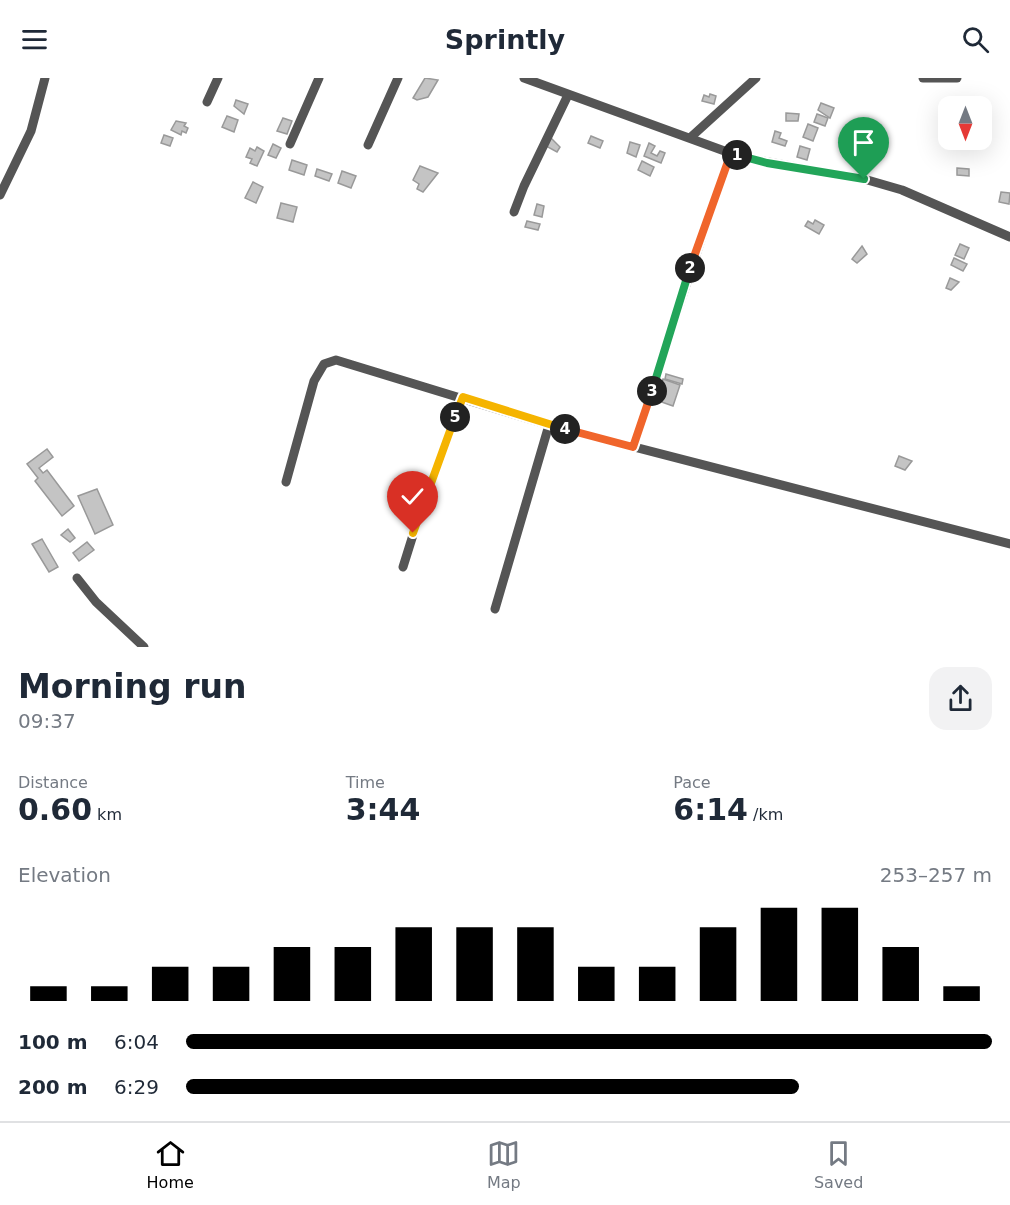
<!DOCTYPE html>
<meta charset="utf-8">
<style>
body{margin:0;font-family:"DejaVu Sans",sans-serif;background:#f2f2f3;color:#1f2937;height:100vh;display:flex;flex-direction:column;font-size:22px;white-space:nowrap}
*{box-sizing:border-box;margin:0}
p{font-size:20px;color:#747a83}
.icon{flex:none;width:33px;height:33px;fill:none;stroke:currentColor;stroke-width:2;stroke-linecap:round;stroke-linejoin:round}
.map{position:relative;height:569px;overflow:hidden}
.sheet{display:flex;flex-direction:column;background:#fff;flex:1}
.sheet>*{flex:none}
.needle{width:39px;rotate:180deg}
.fabs{position:absolute;left:938px;top:18px;display:grid;gap:12px}
.fabs a{display:grid;place-items:center;width:54px;height:54px;border-radius:12px;background:#fff;box-shadow:0 6px 24px #0002;font-size:30px}
.pin{position:absolute;display:grid;place-items:center;width:51px;height:51px;color:#fff;margin:-62px -26px;border-radius:50% 50% 50% 0;rotate:-45deg;box-shadow:0 0 6px #0007}
.pin .icon{rotate:45deg}
.km{position:absolute;width:30px;height:30px;margin:-15px;border-radius:50%;background:#222;color:#fff;font-size:16px;line-height:30px;text-align:center}
.round{display:grid;place-items:center;flex:none;width:63px;height:63px;border-radius:18px;background:#f2f2f3}
.head{display:flex;align-items:center;justify-content:space-between;height:102px;padding:0 18px}
h1{font-size:33px;font-weight:600;line-height:45px}
.figures{display:grid;grid-template-columns:repeat(3,1fr);gap:9px;height:102px;padding:6px 18px}
.figures div{display:grid;align-content:center}
.figures b{font-size:30px;font-weight:600}
.figures small{font-size:16px;font-weight:400}
.figures p{font-size:16px}
.chart{height:168px;padding:12px 18px}
.chart p{display:flex;justify-content:space-between}
.chart svg{width:100%;height:108px;margin-top:6px;stroke:#000;stroke-width:6}
ul{padding:0 18px;list-style:none;font-size:20px}
li{display:grid;grid-template-columns:96px 72px 1fr;align-items:center;height:45px}
li i{height:15px;border-radius:8px;background:#000}
header{display:flex;justify-content:space-between;align-items:center;height:78px;padding:0 18px;background:#fff;font-size:27px;font-weight:600}
.menu{display:flex;justify-content:space-around;align-items:center;height:84px;border-top:2px solid #e0e1e3;background:#fff;font-size:16px;color:#747a83}
.menu a{display:grid;justify-items:center;gap:3px}
.menu .active{color:#000}
.map>svg:first-child{display:block}
</style>
<header><svg class="icon" aria-label="menu" viewBox="0 0 24 24"><path d="M4 6h16M4 12h16M4 18h16"/></svg>Sprintly<svg class="icon" aria-label="search" viewBox="0 0 24 24"><circle cx="10" cy="10" r="6"/><path d="M15 15l6 6"/></svg></header>
<div class="map">
<svg width="1010" height="569" viewBox="0 0 1010 569">
<rect width="100%" height="100%" fill="#fff"/>
<!-- building -->
<g fill="#c4c4c4" stroke="#999" stroke-width="1.5">
<path d="M425,0l13,2 -10,17 -11,3 -4,-2z"/>
<path d="M710,16l6,2 -2,8 -12,-3 2,-6 5,2z"/>
<path d="M236,22l12,4 -4,10 -10,-8z"/>
<path d="M821,25l13,5 -4,10 -12,-8z"/>
<path d="M786,35l13,1 -1,7h-12z"/>
<path d="M817,36l11,4 -3,8 -11,-4z"/>
<path d="M227,38l11,4 -4,12 -12,-5z"/>
<path d="M283,40l9,3 -5,13 -10,-3z"/>
<path d="M176,43l10,2 -2,3 4,2 -2,5 -4,-2 -1,4 -10,-5z"/>
<path d="M808,46l10,4 -5,13 -10,-4z"/>
<path d="M775,53l6,2 -2,5 8,3 -2,5 -13,-4z"/>
<path d="M164,57l9,3 -3,8 -9,-3z"/>
<path d="M591,58l12,5 -3,7 -12,-5z"/>
<path d="M551,60l9,9 -3,5 -11,-6z"/>
<path d="M630,64l10,3 -4,12 -9,-4z"/>
<path d="M649,65l6,3 -4,7 6,3 3,-5 5,2 -4,10 -17,-7z"/>
<path d="M273,66l8,4 -5,10 -8,-3z"/>
<path d="M800,68l10,3 -3,11 -10,-3z"/>
<path d="M257,69l7,4 -7,15 -7,-3 2,-4 -6,-2 4,-9 5,3z"/>
<path d="M292,82l15,5 -3,10 -15,-5z"/>
<path d="M642,83l12,6 -4,9 -12,-6z"/>
<path d="M420,88l18,7 -15,19 -6,-3 2,-5 -6,-4z"/>
<path d="M957,90l12,1v7l-12,-1z"/>
<path d="M317,91l15,5 -3,7 -14,-5z"/>
<path d="M342,93l14,5 -5,12 -13,-5z"/>
<path d="M253,104l10,5 -7,16 -11,-5z"/>
<path d="M1001,114l9,1 -1,11 -10,-2z"/>
<path d="M281,125l16,4 -4,15 -16,-4z"/>
<path d="M537,126l7,2 -2,11 -8,-2z"/>
<path d="M815,142l9,5 -5,9 -14,-8 3,-5 5,3z"/>
<path d="M527,143l13,3 -2,6 -13,-3z"/>
<path d="M960,166l9,4 -5,11 -9,-4z"/>
<path d="M862,168l5,8 -10,9 -5,-4z"/>
<path d="M954,180l13,6 -4,7 -12,-6z"/>
<path d="M950,200l9,4 -8,8 -5,-2z"/>
<path d="M666,296l17,5 -1,5 -17,-5z"/>
<path d="M663,301l17,6 -7,21 -17,-6z"/>
<path d="M47,371l6,8 -14,11 4,5 4,-3 27,36 -12,10 -27,-35 3,-3 -11,-14z"/>
<path d="M899,378l13,5 -7,9 -10,-4z"/>
<path d="M97,411l16,36 -18,9 -17,-38z"/>
<path d="M68,451l7,9 -5,4 -9,-7z"/>
<path d="M42,461l16,28 -9,5 -17,-28z"/>
<path d="M87,464l7,8 -15,11 -6,-8z"/>
</g>
<g fill="none" stroke-linecap="round" stroke-linejoin="round">
<!-- minor -->
<g stroke="#555" stroke-width="9">
<path d="M524,0l217,79 123,22 38,11 108,47"/>
<path d="M923,0h34"/>
<path d="M207,24l11,-24"/>
<path d="M691,59l65,-59"/>
<path d="M290,66l29,-66"/>
<path d="M368,67l30,-67"/>
<path d="M0,117l31,-64 14,-53"/>
<path d="M514,134l10,-26 44,-91"/>
<path d="M633,369c33,-98 63,-197 98,-294"/>
<path d="M286,404l28,-101 10,-17 12,-4 213,65 461,119"/>
<path d="M403,489l20,-64 40,-106"/>
<path d="M77,500l19,24 48,45"/>
<path d="M495,531l54,-184"/>
</g>
</g>
<g fill="none" stroke-linecap="round" stroke-linejoin="round">
<defs>
<path id="split-1" d="M737,77l30,8 97,16"/>
<path id="split-2" d="M690,190l41,-115 6,2"/>
<path id="split-3" d="M652,313l38,-123"/>
<path id="split-4" d="M565,351l68,18 19,-56"/>
<path id="split-5" d="M455,339l8,-20 102,32"/>
<path id="split-6" d="M413,455l42,-116"/>
</defs>
<!-- split-1 casing -->
<use href="#split-1" stroke="#fff" stroke-width="12"/>
<!-- split-2 casing -->
<use href="#split-2" stroke="#fff" stroke-width="12"/>
<!-- split-3 casing -->
<use href="#split-3" stroke="#fff" stroke-width="12"/>
<!-- split-4 casing -->
<use href="#split-4" stroke="#fff" stroke-width="12"/>
<!-- split-5 casing -->
<use href="#split-5" stroke="#fff" stroke-width="12"/>
<!-- split-6 casing -->
<use href="#split-6" stroke="#fff" stroke-width="12"/>
<!-- split-1 -->
<use href="#split-1" stroke="#22a559" stroke-width="8"/>
<!-- split-2 -->
<use href="#split-2" stroke="#f0652b" stroke-width="8"/>
<!-- split-3 -->
<use href="#split-3" stroke="#22a559" stroke-width="8"/>
<!-- split-4 -->
<use href="#split-4" stroke="#f0652b" stroke-width="8"/>
<!-- split-5 -->
<use href="#split-5" stroke="#f5b400" stroke-width="8"/>
<!-- split-6 -->
<use href="#split-6" stroke="#f5b400" stroke-width="8"/>
</g>
</svg>
<div class="fabs">
<a><svg class="needle" viewBox="-14 -14 28 28"><path d="M0-13l5 13h-10z" fill="#e53935"/><path d="M0 13l5-13h-10z" fill="#747a83"/></svg></a>
</div>
<div class="pin" style="left:864px;top:101px;background:#1e9e55"><svg class="icon" aria-label="arrive" viewBox="0 0 24 24"><path d="M6 21V4h12l-3 4 3 4H6"/></svg></div>
<div class="pin" style="left:413px;top:455px;background:#d93025"><svg class="icon" aria-label="check" viewBox="0 0 24 24"><path d="M5 12l5 5 9-10"/></svg></div>
<b class="km" style="left:737px;top:77px">1</b>
<b class="km" style="left:690px;top:190px">2</b>
<b class="km" style="left:652px;top:313px">3</b>
<b class="km" style="left:565px;top:351px">4</b>
<b class="km" style="left:455px;top:339px">5</b>
</div>
<section class="sheet">
<div class="head"><div><h1>Morning run</h1><p>09:37</p></div><a class="round"><svg class="icon" aria-label="share" viewBox="0 0 24 24"><path d="M12 15V3M7 8l5-5 5 5M5 13v7h14v-7"/></svg></a></div>
<div class="figures">
<div><p>Distance</p><b>0.60<small> km</small></b></div>
<div><p>Time</p><b>3:44</b></div>
<div><p>Pace</p><b>6:14<small> /km</small></b></div>
</div>
<div class="chart"><p><span>Elevation</span>253–257 m</p>
<svg viewBox="0 0 160 44" preserveAspectRatio="none"><path d="M5 44V38M15 44V38M25 44V30M35 44V30M45 44V22M55 44V22M65 44V14M75 44V14M85 44V14M95 44V30M105 44V30M115 44V14M125 44V6M135 44V6M145 44V22M155 44V38"/></svg>
</div>
<ul>
<li><b>100 m</b>6:04<i style="width:100%"></i></li>
<li><b>200 m</b>6:29<i style="width:76%"></i></li>
</ul>
</section>
<nav class="menu">
<a class="active"><svg class="icon" aria-label="home" viewBox="0 0 24 24"><path d="M3 11l9-7 9 7M6 9v11h12V9"/></svg>Home</a>
<a><svg class="icon" aria-label="map" viewBox="0 0 24 24"><path d="M3 6l6-2 6 2 6-2v14l-6 2-6-2-6 2zM9 4v14M15 6v14"/></svg>Map</a>
<a><svg class="icon" aria-label="saved" viewBox="0 0 24 24"><path d="M7 4h10v16l-5-4-5 4z"/></svg>Saved</a>
</nav>
